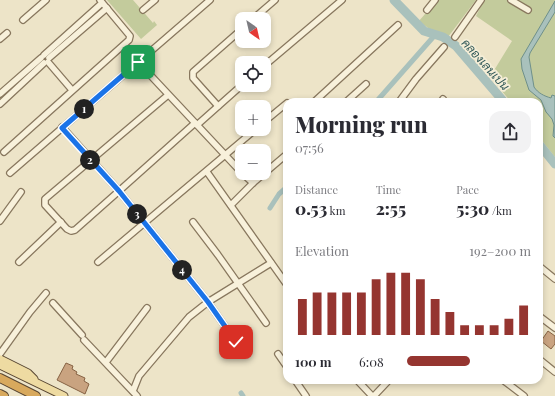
<!DOCTYPE html>
<meta charset="utf-8">
<style>
body{margin:0;font-family:"Playfair Display",Sarabun,serif;background:#f2f2f3;color:#2b2b33;height:100vh;display:flex;flex-direction:column;font-size:15px;white-space:nowrap}
*{box-sizing:border-box;margin:0}
p{font-size:13px;color:#7c7c81}
.icon{flex:none;width:22px;height:22px;fill:none;stroke:currentColor;stroke-width:2;stroke-linecap:round;stroke-linejoin:round}
.map{position:relative;flex:1;overflow:hidden}
.drawer{position:absolute;left:283px;top:98px;width:260px;height:286px;display:flex;flex-direction:column;background:#fff;border-radius:12px;box-shadow:0 2px 6px #0003}
.drawer>*{flex:none}
.needle{width:26px;rotate:146deg}
.controls{position:absolute;left:235px;top:12px;display:grid;gap:8px}
.controls a{display:grid;place-items:center;width:36px;height:36px;border-radius:8px;background:#fff;box-shadow:0 2px 6px #0003;font-size:20px}
.pin{position:absolute;display:grid;place-items:center;width:34px;height:34px;color:#fff;margin:-17px;border-radius:8px;box-shadow:0 2px 6px #0006}
.km{position:absolute;width:20px;height:20px;margin:-10px;border-radius:50%;background:#222;color:#fff;font-size:11px;line-height:20px;text-align:center}
.round{display:grid;place-items:center;flex:none;width:42px;height:42px;border-radius:12px;background:#f2f2f3}
.summary{display:flex;align-items:center;justify-content:space-between;height:68px;padding:0 12px}
h1{font-size:22px;font-weight:800;line-height:30px}
.figures{display:grid;grid-template-columns:repeat(3,1fr);gap:6px;height:68px;padding:4px 12px}
.figures div{display:grid;align-content:center}
.figures b{font-size:17px;font-weight:800}
.figures small{font-size:11px;font-weight:400}
.figures p{font-size:11px}
.chart{height:112px;padding:8px 12px}
.chart p{display:flex;justify-content:space-between}
.chart svg{width:100%;height:72px;margin-top:4px;stroke:#953530;stroke-width:6}
ul{padding:0 12px;list-style:none;font-size:13px}
li{display:grid;grid-template-columns:64px 48px 1fr;align-items:center;height:30px}
li i{height:10px;border-radius:5px;background:#953530}
.map>svg:first-child{display:block}
</style>
<div class="map">
<svg width="555" height="396" viewBox="0 0 555 396">
<rect width="100%" height="100%" fill="#ede4c8"/>
<!-- green -->
<g fill="#c3cb9c">
<path d="M107,0h26l20,23 1,-2 3,4 -16,14z"/>
<path d="M437,0h39l-28,37 -16,-6 -13,-10z"/>
<path d="M484,0h71v157l-16,-20v-35h-28l-21,-25 22,-36 -36,-25z"/>
</g>
<!-- water -->
<path fill="#a9c1bc" stroke="#6f908a" d="M555,1v11l-25,41 -1,4 5,30c4,6 10,9 17,11l1,-3 3,1v42l-2,-2 1,-11 -2,-6 -6,-7 -5,-12 -12,-10 -7,-21 -1,-10z"/>
<g fill="none" stroke-linecap="round" stroke-linejoin="round">
<!-- canal -->
<g stroke="#a9c1bc" stroke-width="5">
<path d="M376,102l59,-67"/>
<path d="M270,208l9,-14 8,-7"/>
<path d="M241,393l2,3"/>
</g>
<!-- river -->
<g stroke="#a9c1bc" stroke-width="9">
<path d="M394,0l30,31 19,6 13,9 48,56"/>
<path d="M539,144l16,20"/>
</g>
</g>
<!-- building -->
<g fill="#c9a380" stroke="#876344">
<path d="M548,331l7,5v8l-4,5 -10,-8z"/>
<path d="M66,363l7,3 -1,3 5,3 -1,2 9,4 -1,3 5,3 -4,10 -28,-14z"/>
</g>
<g fill="none" stroke-linecap="round" stroke-linejoin="round">
<defs>
<g id="minor">
<path d="M511,0l17,10"/>
<path d="M143,10l12,-10"/>
<path d="M427,10l8,-10"/>
<path d="M253,19l22,-19"/>
<path d="M23,20l23,-20"/>
<path d="M455,37l26,-37"/>
<path d="M0,39l7,-6"/>
<path d="M44,55l58,-52"/>
<path d="M49,58l58,-50"/>
<path d="M48,62l24,28"/>
<path d="M138,62l104,111"/>
<path d="M264,66l78,-66"/>
<path d="M0,94l41,-36"/>
<path d="M168,95l-123,104v6l22,24 4,2 4,-1 44,-39 76,-68"/>
<path d="M314,102l84,-77"/>
<path d="M346,102l20,-18"/>
<path d="M399,102l17,-23 28,-32"/>
<path d="M441,102l2,-3"/>
<path d="M0,104l44,-41"/>
<path d="M218,106l-25,-28v-6l49,-43"/>
<path d="M264,122l23,-19"/>
<path d="M197,125l45,-40"/>
<path d="M62,127l57,64 89,111 28,40"/>
<path d="M4,152l125,-112 1,-4 -30,-36"/>
<path d="M207,172l80,113"/>
<path d="M10,173l200,-173"/>
<path d="M242,173l11,10"/>
<path d="M231,205l22,-22 34,-29"/>
<path d="M0,221l21,-29"/>
<path d="M193,222l25,33 48,68"/>
<path d="M19,262l42,-40"/>
<path d="M98,262l158,-133"/>
<path d="M539,266l16,13"/>
<path d="M53,303l29,32"/>
<path d="M539,316l16,12"/>
<path d="M84,340l53,56"/>
<path d="M0,354l30,-42 16,-19"/>
<path d="M278,354l9,13"/>
<path d="M539,359l16,13"/>
<path d="M106,362l41,-54"/>
<path d="M295,380l11,16"/>
<path d="M357,380l15,16"/>
<path d="M503,380l21,16"/>
<path d="M133,391l6,-15 50,-59 19,-15 63,-39"/>
<path d="M374,396l15,-16"/>
</g>
<g id="major">
<path d="M0,359l28,14 6,6"/>
<path d="M0,365l64,31"/>
</g>
<g id="highway">
<path d="M0,378l36,18"/>
<path d="M0,394l4,2"/>
</g>
</defs>
<!-- minor casing -->
<use href="#minor" stroke="#88775e" stroke-width="8"/>
<!-- major casing -->
<use href="#major" stroke="#574531" stroke-width="9"/>
<!-- highway casing -->
<use href="#highway" stroke="#574531" stroke-width="10"/>
<!-- minor -->
<use href="#minor" stroke="#f8f1db" stroke-width="5.5"/>
<!-- major -->
<use href="#major" stroke="#eedba2" stroke-width="7"/>
<!-- highway -->
<use href="#highway" stroke="#d8a95d" stroke-width="8"/>
</g>
<g fill="none" stroke-linecap="round" stroke-linejoin="round">
<defs>
<path id="route" d="M138,62l-76,66 57,63 89,111 28,40"/>
</defs>
<!-- route casing -->
<use href="#route" stroke="#fff" stroke-width="8"/>
<!-- route -->
<use href="#route" stroke="#1a73e8" stroke-width="5"/>
</g>
<g text-anchor="middle" dominant-baseline="central" stroke-width="3.5" stroke-linejoin="round" paint-order="stroke">
<!-- water labels -->
<g font-size="12" font-style="italic" fill="#315858" stroke="#f5eed7">
<text transform="translate(486 64) rotate(48)">คลองเลนเปน</text>
</g>
</g>
</svg>
<div class="controls">
<a><svg class="needle" viewBox="-14 -14 28 28"><path d="M0-13l5 13h-10z" fill="#e53935"/><path d="M0 13l5-13h-10z" fill="#7c7c81"/></svg></a>
<a><svg class="icon" aria-label="locate" viewBox="0 0 24 24"><circle cx="12" cy="12" r="6"/><path d="M12 2v4M12 18v4M2 12h4M18 12h4"/></svg></a>
<a>+</a>
<a>−</a>
</div>
<div class="pin" style="left:138px;top:62px;background:#1e9e55"><svg class="icon" aria-label="arrive" viewBox="0 0 24 24"><path d="M6 21V4h12l-3 4 3 4H6"/></svg></div>
<div class="pin" style="left:236px;top:342px;background:#d93025"><svg class="icon" aria-label="check" viewBox="0 0 24 24"><path d="M5 12l5 5 9-10"/></svg></div>
<b class="km" style="left:84px;top:109px">1</b>
<b class="km" style="left:90px;top:160px">2</b>
<b class="km" style="left:137px;top:214px">3</b>
<b class="km" style="left:182px;top:270px">4</b>
<section class="drawer">
<div class="summary"><div><h1>Morning run</h1><p>07:56</p></div><a class="round"><svg class="icon" aria-label="share" viewBox="0 0 24 24"><path d="M12 15V3M7 8l5-5 5 5M5 13v7h14v-7"/></svg></a></div>
<div class="figures">
<div><p>Distance</p><b>0.53<small> km</small></b></div>
<div><p>Time</p><b>2:55</b></div>
<div><p>Pace</p><b>5:30<small> /km</small></b></div>
</div>
<div class="chart"><p><span>Elevation</span>192–200 m</p>
<svg viewBox="0 0 160 44" preserveAspectRatio="none"><path d="M5 44V22M15 44V18M25 44V18M35 44V18M45 44V18M55 44V10M65 44V6M75 44V6M85 44V10M95 44V22M105 44V30M115 44V38M125 44V38M135 44V38M145 44V34M155 44V26"/></svg>
</div>
<ul>
<li><b>100 m</b>6:08<i style="width:51%"></i></li>
</ul>
</section>
</div>
